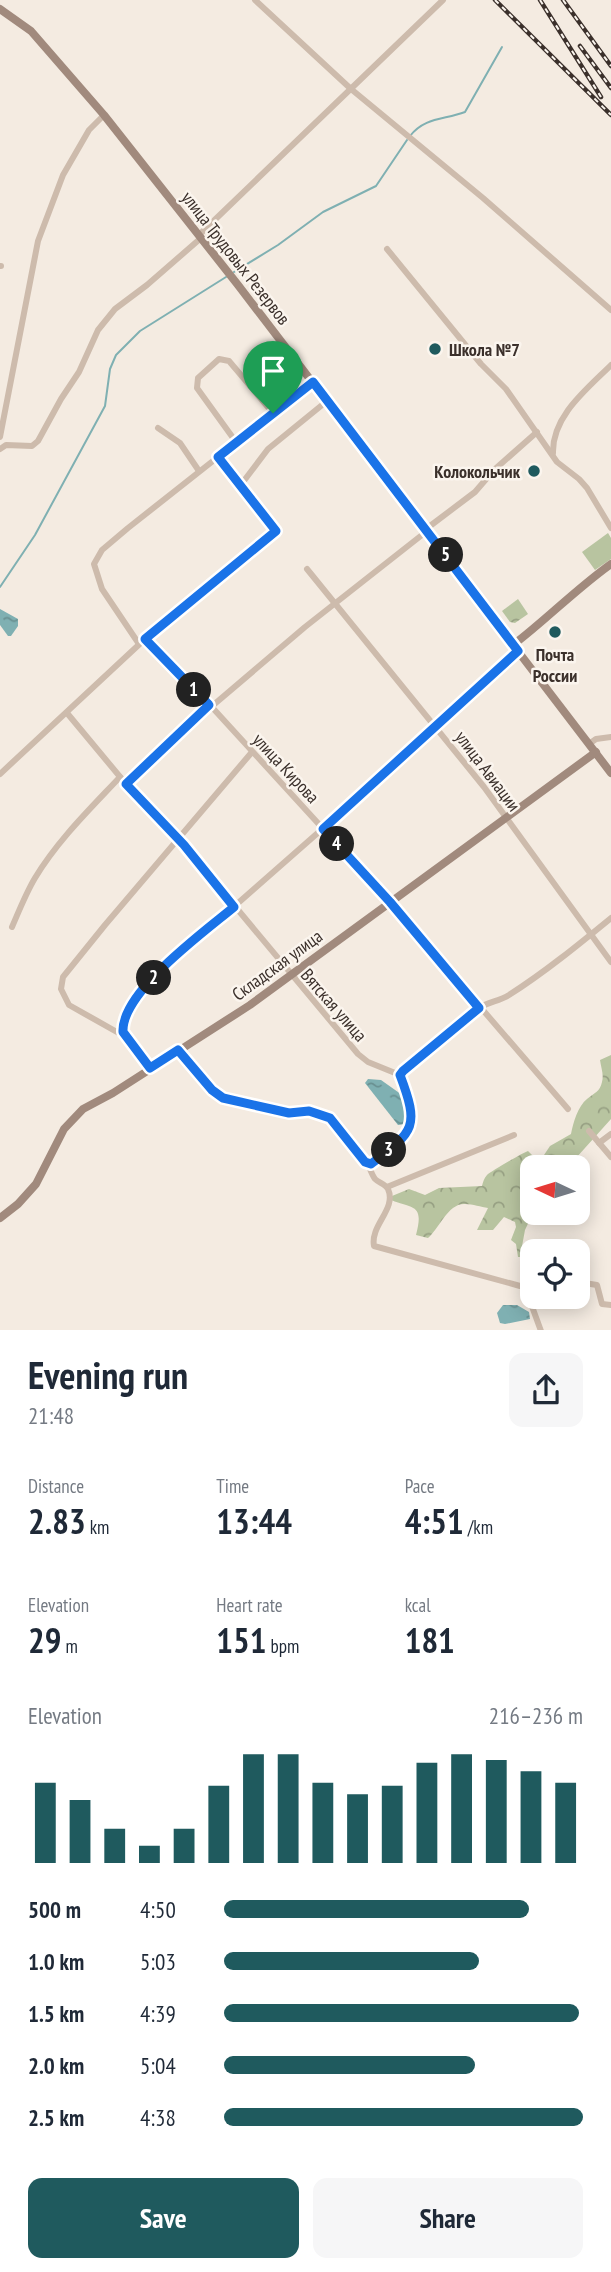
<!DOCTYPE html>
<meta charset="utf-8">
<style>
body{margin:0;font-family:"PT Sans Narrow",sans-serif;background:#f6f6f7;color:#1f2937;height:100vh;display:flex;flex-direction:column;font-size:26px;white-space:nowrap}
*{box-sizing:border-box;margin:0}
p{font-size:23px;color:#747a83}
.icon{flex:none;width:38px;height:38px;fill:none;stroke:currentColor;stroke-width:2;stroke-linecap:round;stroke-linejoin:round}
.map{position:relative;height:1330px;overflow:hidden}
.details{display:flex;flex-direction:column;background:#fff;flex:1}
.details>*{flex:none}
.needle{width:46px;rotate:274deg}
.controls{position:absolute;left:520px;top:1155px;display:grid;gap:14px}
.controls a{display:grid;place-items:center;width:70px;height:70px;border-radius:14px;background:#fff;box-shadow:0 4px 18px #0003;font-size:35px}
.pin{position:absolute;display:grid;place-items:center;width:60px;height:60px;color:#fff;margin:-72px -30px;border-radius:50% 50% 50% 0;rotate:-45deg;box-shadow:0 0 7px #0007}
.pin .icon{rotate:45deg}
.km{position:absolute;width:35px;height:35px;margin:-18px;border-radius:50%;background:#222;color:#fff;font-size:19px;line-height:35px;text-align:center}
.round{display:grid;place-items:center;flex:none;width:74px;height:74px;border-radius:14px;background:#f6f6f7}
.headline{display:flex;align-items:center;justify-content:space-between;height:119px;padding:0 28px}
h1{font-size:38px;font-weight:800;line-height:52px}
.stats{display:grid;grid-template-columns:repeat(3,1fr);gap:10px;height:119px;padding:7px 28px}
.stats div{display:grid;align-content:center}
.stats b{font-size:35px;font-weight:800}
.stats small{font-size:19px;font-weight:400}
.stats p{font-size:19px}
.chart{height:196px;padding:14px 28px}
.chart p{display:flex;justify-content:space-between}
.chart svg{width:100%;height:126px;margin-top:7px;stroke:#1f5a5e;stroke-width:6}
.cta{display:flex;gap:14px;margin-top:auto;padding:14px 28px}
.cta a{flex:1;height:80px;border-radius:14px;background:#1f5a5e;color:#fff;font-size:28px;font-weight:800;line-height:80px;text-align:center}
.cta a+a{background:#f6f6f7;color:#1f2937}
ul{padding:0 28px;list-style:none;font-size:23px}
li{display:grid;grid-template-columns:112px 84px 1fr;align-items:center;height:52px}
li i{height:18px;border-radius:9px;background:#1f5a5e}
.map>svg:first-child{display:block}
</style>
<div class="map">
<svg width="611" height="1331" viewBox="0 0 611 1331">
<defs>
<pattern id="park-crowns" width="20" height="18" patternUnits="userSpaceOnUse" patternTransform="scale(1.75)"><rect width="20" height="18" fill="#b8c4a0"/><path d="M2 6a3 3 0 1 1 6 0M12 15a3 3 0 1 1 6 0" fill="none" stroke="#97a083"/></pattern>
<pattern id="water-ripples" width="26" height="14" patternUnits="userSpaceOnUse" patternTransform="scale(1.75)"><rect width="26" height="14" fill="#7fb0b2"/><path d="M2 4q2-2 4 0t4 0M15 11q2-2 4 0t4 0" fill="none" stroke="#699091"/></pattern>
</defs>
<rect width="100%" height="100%" fill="#f4ebe1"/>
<!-- park -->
<g fill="url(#park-crowns)">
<path d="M518,599l10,15 -13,9 -5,-1 -8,-11z"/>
<path d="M611,1055v64l-35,39 -3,9h-41l1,46 -8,17 -5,27h-2l-2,-13 -5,-4 5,-13 -1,-5 -11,-5 -11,13h-16l11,-22c-7,-1 -15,-4 -23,-4 -17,-1 -26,25 -37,34l-12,-3c8,-31 -2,-26 -25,-35l1,-4 17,-7 16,6 14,-7 43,-2c1,-4 2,-8 5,-11 3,-3 37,-23 41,-24l8,8 6,-1 8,-12 21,-12c2,-11 7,-28 16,-35 7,-6 13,-7 15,-17 2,-8 -1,-14 -2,-22z"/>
</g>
<!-- garden -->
<path fill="#b8c4a0" d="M608,533l3,5v21l-16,11 -13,-18z"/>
<!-- water -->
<g fill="url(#water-ripples)">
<path d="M0,609l18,10v7l-7,10h-3l-8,-11z"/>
<path d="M368,1079l13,1 24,17 2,12 -2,15 -7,1 -33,-42z"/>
<path d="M503,1305h14l12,7 1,7 -25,5 -5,-1 -3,-10z"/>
</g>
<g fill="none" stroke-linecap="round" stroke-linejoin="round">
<!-- stream -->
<g stroke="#7fb0b2" stroke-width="2">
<path d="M410,136c15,-19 34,-16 55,-24l37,-65"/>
<path d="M234,272l44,-27 45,-33 53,-26 31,-46"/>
<path d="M0,587l35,-52 70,-129 5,-37 6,-14 24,-24 86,-54"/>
</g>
<!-- street -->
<g stroke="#cdbbac" stroke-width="6">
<path d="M255,0l96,89 132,109 128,112"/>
<path d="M199,235l244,-235"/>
<path d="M387,249l94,115 25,25 51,73 22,17 8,9 24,40"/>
<path d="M0,266h1"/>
<path d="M158,428l22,15 19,28"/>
<path d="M0,437l38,-196 25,-66 26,-45 15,-15"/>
<path d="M236,442l-39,-54 1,-10 21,-19 10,2 44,52"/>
<path d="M0,449l6,-4 26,1 6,-5 23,-42 18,-27 19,-42 17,-21 32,-24 54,-47"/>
<path d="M553,453c-1,-37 34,-64 58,-88"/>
<path d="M240,486l28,-37 59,-48"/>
<path d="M426,529l49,-37 19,-22 43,-38"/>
<path d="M307,569l177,218 127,175"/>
<path d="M145,639l65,66 180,197 178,207"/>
<path d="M139,644l-37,-55 -8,-25 8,-14 26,-22 185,-146"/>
<path d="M211,707l94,-80 122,-96"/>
<path d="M67,713l59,71 58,61 174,209 10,8 32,13"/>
<path d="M589,744l7,-5 15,-2"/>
<path d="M0,774l145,-135 131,-108 -58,-74"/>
<path d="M126,784l83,-80"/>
<path d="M12,927c7,-16 14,-34 23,-49 23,-38 55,-69 85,-101"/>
<path d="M124,1036l-55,-31 -8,-16 2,-12 42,-52 147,-173"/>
<path d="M178,1050l34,40 11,8 66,15 20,-2 20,7 39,46c8,-3 16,-10 23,-15 29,-23 20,-44 9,-74"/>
<path d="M150,1068l-27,-35c-1,-28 22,-47 40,-64l215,-189 140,-129"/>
<path d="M400,1075l14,-15 33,-24 32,-28c9,-6 20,-7 30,-13 36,-23 69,-50 102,-77"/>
<path d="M589,1131l22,26"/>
<path d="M599,1143l12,-9"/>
<path d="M368,1164c2,5 4,11 7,15 4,4 10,5 13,10 9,20 -18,36 -14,57l146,40 12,-2"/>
<path d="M387,1187l127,-52"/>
<path d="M578,1282l19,3 5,19 9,1"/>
<path d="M529,1284l1,17 11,30"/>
</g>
<!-- secondary -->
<g stroke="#a18a7d" stroke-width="8">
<path d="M0,9l31,22 73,84 134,170 373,488"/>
<path d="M513,645c34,-26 63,-56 98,-81"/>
<path d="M0,1218l18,-14 18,-20 28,-55 19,-20 30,-16 137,-88 346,-253"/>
</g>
<defs>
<g id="rail">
<path d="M495,0l116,115"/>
<path d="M540,0l61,97"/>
<path d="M563,0l48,66"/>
<path d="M580,46l31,42"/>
</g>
</defs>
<!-- rail casing -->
<use href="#rail" stroke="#3b302b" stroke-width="4.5"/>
<!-- rail -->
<use href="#rail" stroke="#fbf5ee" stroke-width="2" stroke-dasharray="5" stroke-linecap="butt"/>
</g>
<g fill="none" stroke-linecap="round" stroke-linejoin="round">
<defs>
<path id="route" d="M313,382l205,269 -195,178 67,73 89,106 -76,63 -3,4c20,53 14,56 -29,89l-6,-2 -35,-44 -21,-7 -20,2 -66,-15 -11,-8 -34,-40 -28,18 -27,-36c-2,-40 81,-100 111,-125l-50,-62 -58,-61 83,-79 -64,-66 131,-108 -58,-74z"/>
</defs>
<!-- route casing -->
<use href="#route" stroke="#fff" stroke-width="14"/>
<!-- route -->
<use href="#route" stroke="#1a73e8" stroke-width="9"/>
</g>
<!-- markers -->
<g fill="#1f5a5e" stroke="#fbf5ee" stroke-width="2.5">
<circle cx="435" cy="349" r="7"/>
<circle cx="534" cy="471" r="7"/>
<circle cx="555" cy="632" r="7"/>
</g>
<g text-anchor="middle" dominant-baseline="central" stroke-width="5" stroke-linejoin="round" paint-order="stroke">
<!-- street labels -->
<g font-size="18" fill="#3b302b" stroke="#fbf5ee">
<text transform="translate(236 258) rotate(52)">улица Трудовых Резервов</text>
<text transform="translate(286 768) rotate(47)">улица Кирова</text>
<text transform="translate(488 771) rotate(53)">улица Авиации</text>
<text transform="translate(277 965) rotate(-36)">Складская улица</text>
<text transform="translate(334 1005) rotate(49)">Вятская улица</text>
</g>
<!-- poi labels -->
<g font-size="18" font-weight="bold" fill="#3b302b" stroke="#fbf5ee" text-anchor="start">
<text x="449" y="349">Школа №7</text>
<text x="520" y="471" text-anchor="end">Колокольчик</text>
<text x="555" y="654" text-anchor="middle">Почта<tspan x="555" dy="21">России</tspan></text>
</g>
</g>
</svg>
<div class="controls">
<a><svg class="needle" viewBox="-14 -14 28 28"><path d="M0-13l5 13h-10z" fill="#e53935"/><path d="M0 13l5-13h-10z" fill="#747a83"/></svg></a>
<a><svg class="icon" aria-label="locate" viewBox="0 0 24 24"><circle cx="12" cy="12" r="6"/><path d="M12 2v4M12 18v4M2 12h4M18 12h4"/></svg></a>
</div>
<div class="pin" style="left:273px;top:413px;background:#1e9e55"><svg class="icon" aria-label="arrive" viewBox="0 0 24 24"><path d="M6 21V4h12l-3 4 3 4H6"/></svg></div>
<b class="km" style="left:194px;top:690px">1</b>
<b class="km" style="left:154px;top:978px">2</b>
<b class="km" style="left:389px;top:1150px">3</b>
<b class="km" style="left:337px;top:844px">4</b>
<b class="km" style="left:446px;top:555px">5</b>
</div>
<section class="details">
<div class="headline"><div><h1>Evening run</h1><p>21:48</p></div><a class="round"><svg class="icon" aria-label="share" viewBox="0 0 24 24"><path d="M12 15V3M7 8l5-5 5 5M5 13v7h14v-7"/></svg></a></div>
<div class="stats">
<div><p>Distance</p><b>2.83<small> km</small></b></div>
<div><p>Time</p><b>13:44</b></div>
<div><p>Pace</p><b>4:51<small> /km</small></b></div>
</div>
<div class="stats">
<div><p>Elevation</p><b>29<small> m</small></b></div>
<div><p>Heart rate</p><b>151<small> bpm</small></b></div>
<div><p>kcal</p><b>181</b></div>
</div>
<div class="chart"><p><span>Elevation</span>216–236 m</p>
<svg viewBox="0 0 160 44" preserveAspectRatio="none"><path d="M5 44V16M15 44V22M25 44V32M35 44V38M45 44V32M55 44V17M65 44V6M75 44V6M85 44V16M95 44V20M105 44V17M115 44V9M125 44V6M135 44V8M145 44V12M155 44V16"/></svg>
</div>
<ul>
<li><b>500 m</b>4:50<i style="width:85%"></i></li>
<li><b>1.0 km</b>5:03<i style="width:71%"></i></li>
<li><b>1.5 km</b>4:39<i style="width:99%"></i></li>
<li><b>2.0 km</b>5:04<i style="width:70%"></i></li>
<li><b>2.5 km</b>4:38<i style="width:100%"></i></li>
</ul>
<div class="cta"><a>Save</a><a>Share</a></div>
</section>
